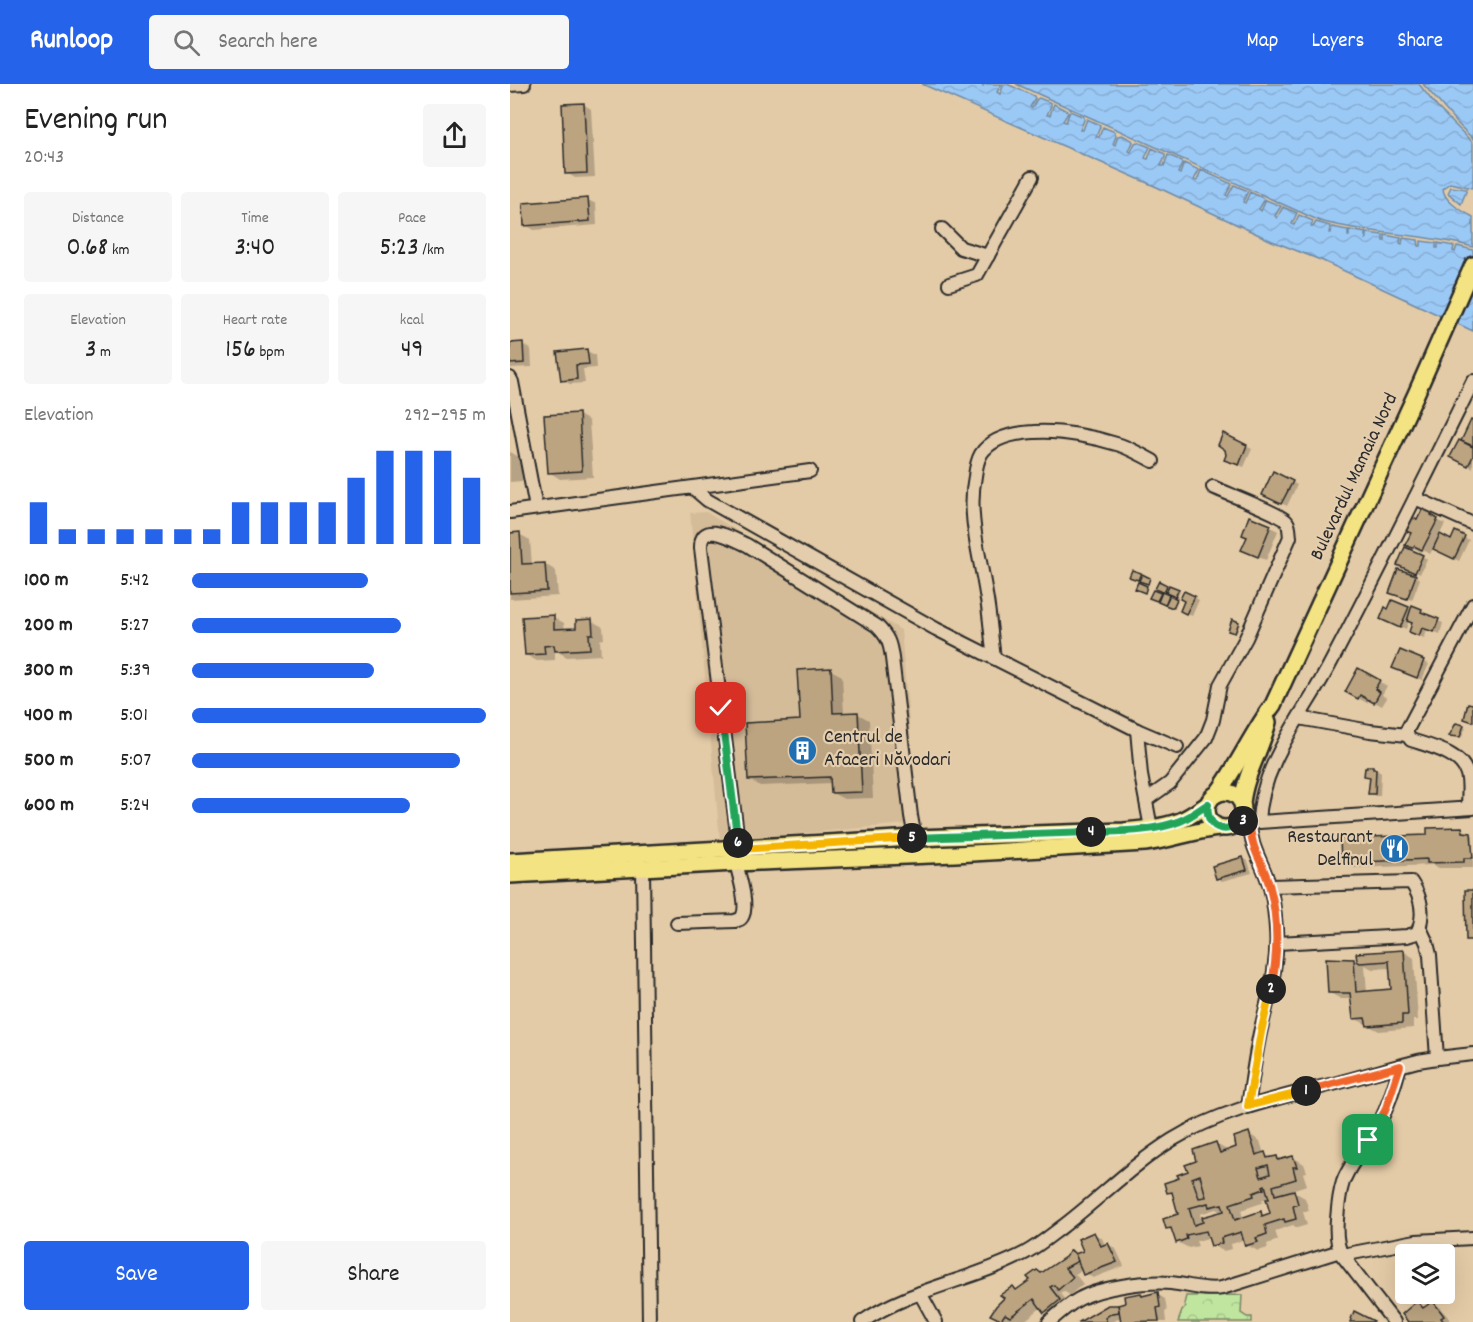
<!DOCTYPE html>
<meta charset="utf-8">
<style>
body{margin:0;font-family:Dekko,sans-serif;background:#f6f6f6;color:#222;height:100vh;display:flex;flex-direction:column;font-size:22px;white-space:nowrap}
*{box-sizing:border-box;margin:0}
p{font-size:20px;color:#767676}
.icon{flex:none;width:33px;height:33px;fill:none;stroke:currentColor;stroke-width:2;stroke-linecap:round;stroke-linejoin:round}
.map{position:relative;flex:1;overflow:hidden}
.sheet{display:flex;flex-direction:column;background:#fff;width:510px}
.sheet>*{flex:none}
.tools{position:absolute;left:885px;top:1160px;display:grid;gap:12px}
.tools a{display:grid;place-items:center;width:60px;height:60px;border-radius:6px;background:#fff;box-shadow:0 6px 24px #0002;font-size:30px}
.pin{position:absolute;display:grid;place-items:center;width:51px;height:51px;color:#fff;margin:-26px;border-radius:12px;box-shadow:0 3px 9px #0006}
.km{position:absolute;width:30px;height:30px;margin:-15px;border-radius:50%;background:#222;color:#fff;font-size:16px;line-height:30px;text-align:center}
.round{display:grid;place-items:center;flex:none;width:63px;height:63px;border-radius:6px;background:#f6f6f6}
.overview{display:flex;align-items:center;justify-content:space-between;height:102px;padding:0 24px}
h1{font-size:33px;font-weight:600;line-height:45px}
.figures{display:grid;grid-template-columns:repeat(3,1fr);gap:9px;height:102px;padding:6px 24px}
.figures div{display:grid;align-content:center;border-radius:6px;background:#f6f6f6;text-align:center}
.figures b{font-size:26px;font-weight:600}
.figures small{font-size:16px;font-weight:400}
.figures p{font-size:16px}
.chart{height:168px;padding:12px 24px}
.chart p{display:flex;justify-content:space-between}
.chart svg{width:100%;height:108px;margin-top:6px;stroke:#2563eb;stroke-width:6}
.cta{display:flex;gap:12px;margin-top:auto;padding:12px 24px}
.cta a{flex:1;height:69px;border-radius:6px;background:#2563eb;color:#fff;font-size:24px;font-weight:600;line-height:69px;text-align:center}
.cta a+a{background:#f6f6f6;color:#222}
ul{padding:0 24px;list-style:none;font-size:20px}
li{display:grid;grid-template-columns:96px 72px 1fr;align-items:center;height:45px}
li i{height:15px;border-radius:8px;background:#2563eb}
header{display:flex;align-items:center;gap:36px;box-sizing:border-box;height:84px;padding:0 30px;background:#2563eb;color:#fff}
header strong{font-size:28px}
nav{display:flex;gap:33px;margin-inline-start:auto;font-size:21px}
.search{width:420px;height:54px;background:#f6f6f6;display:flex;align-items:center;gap:15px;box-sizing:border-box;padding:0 21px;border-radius:6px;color:#767676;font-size:22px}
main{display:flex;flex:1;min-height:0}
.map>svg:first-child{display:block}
</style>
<header>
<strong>Runloop</strong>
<div class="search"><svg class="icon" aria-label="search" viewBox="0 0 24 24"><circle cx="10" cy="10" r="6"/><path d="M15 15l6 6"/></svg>Search here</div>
<nav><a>Map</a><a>Layers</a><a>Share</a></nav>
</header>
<main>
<section class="sheet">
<div class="overview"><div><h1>Evening run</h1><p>20:43</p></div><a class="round"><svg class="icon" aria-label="share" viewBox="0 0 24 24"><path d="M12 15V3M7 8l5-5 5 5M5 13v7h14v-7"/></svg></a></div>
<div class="figures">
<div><p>Distance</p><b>0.68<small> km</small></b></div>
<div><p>Time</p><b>3:40</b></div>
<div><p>Pace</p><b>5:23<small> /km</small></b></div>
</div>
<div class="figures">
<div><p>Elevation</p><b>3<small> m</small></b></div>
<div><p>Heart rate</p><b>156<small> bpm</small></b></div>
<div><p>kcal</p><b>49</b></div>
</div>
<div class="chart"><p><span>Elevation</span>292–295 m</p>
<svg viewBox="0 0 160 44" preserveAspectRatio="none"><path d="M5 44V27M15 44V38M25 44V38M35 44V38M45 44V38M55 44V38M65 44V38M75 44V27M85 44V27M95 44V27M105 44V27M115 44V17M125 44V6M135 44V6M145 44V6M155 44V17"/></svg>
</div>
<ul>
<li><b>100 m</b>5:42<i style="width:60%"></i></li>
<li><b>200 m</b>5:27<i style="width:71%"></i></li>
<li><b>300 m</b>5:39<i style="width:62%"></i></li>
<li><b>400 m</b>5:01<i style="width:100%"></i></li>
<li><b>500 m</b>5:07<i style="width:91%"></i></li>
<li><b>600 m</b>5:24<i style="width:74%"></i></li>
</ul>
<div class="cta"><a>Save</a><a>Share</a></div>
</section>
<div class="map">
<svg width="963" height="1238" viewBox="0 0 963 1238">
<defs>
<pattern id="park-crowns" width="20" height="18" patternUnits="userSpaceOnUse" patternTransform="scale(1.5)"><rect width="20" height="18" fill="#c0e59f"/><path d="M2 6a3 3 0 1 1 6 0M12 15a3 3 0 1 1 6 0" fill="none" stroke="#a5c589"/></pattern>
<pattern id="water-waves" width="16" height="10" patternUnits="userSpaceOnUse" patternTransform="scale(1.5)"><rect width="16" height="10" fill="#9bc9f6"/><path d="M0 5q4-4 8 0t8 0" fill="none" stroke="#86add3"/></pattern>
</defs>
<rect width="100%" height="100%" fill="#e4cba7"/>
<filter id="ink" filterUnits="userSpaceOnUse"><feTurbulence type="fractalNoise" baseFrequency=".0167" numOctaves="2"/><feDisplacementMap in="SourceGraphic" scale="12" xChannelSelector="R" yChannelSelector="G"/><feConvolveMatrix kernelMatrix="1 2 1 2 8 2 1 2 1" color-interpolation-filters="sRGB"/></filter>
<g filter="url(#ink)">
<!-- built -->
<path fill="#d5bc99" d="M196,428l195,118 17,193 -198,18 -30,-328z"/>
<!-- park -->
<path fill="url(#park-crowns)" stroke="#768865" stroke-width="1.5" d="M732,1211l-1,18 6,4h5v5h-74l4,-11 4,-4 -2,-3 2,-8z"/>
<!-- water -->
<g fill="url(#water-waves)" stroke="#6e8aa5" stroke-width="1.5">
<path d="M412,0h59l2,2 2,-2h17l-5,8 3,2 4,-10h3l27,12 1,3 -5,8 2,1 5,-9 2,-1 12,5v3l-4,9h3l4,-11 13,7 1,2 -5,8 3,1 4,-11 14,6v3l-4,10h3l4,-11 13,6v2l-4,10h3l4,-10 12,5 1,4 -3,8 2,1 3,-9 4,-1 10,5 1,2 -4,9 2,1 4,-9 2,-1 13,5 -5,11 3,1 4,-11 13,6v3l-4,9h3l4,-11 14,6v3l-4,9 2,1 4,-11 15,7 -5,10 3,1 4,-11 31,14 -6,11 2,1 6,-11 14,6 -5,11 2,1 5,-11 15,7 -6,10 2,2 5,-11 15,6 -6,10 2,2 6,-11 14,6 -5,11 2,1 5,-10 14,6 -2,6h2l3,-5 14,4 -1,7h2l1,-6 16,3v6h1v-6l17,3v6l1,-1v-5l16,2v6h2v-6l16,3 -1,5 2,1 1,-6 15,2 1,6h2v-5l15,2v5h2v-5l16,3 -1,5 2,1 2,-6 16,4v81l-150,-70 -51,-20 -113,-53z"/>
<path d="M506,0h403l18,23 36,36v45l-23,-5 -7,5c0,13 19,23 30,29v30c-50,-14 -103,-12 -153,-26z"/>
<path d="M913,0h50v55l-16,-16z"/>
<path d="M941,103l16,2 -6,15 -13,-11z"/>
</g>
<!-- shadow -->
<g fill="#0003" fill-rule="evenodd">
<path d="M73,20l8,5 4,68 -20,1 -8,-5z"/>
<path d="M78,116l8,4 1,21 -63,5 -8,-5z"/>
<path d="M12,260l9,5 1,18 -22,1v-23z"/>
<path d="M77,267l8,4 1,13 -13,1 2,14 -15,1 -8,-4z"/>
<path d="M68,330l11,7 4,56 -33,2 -11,-7z"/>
<path d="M961,338l2,1v45l-21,-11 10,-14z"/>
<path d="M714,351l28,14 -8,18 -18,-7 2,-5z"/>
<path d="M0,368l11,6 1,23 -12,1z"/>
<path d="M782,398l5,3 -10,21 -18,-9z"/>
<path d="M914,426l15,9 -1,2 7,3 -6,12 13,6 4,-9 13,7 -10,21 -25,-14 -4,7 -8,-5 -1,3 -14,-8z"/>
<path d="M760,443l8,4 -12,29 -15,-6z"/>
<path d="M0,450h9l11,6 2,25 13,-1 11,7 2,25 -48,3z"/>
<path d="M912,472l5,3 -7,15 -16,-7z"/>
<path d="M905,492l5,3 -8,21 -16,-5z"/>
<path d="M649,499l21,8 -4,9 2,1 -3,7 -10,-4 7,-10 -4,-1 -4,11 -13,-6 3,-7 8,5 2,-5z"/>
<path d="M684,513l5,3 -7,16 -11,-5 5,-10z"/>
<path d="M898,524l4,3 9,-1 5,3 -1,3 18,7 -3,11 -13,-5 -3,9 -8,-3 -2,-12 -5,-3 -3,9 -19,-8z"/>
<path d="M43,533l11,6 1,7 13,-1 14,-8 11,6 1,12 -4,1 1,15 -34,2 -9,-5h-3v8l-18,1 -11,-6z"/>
<path d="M729,539l1,1 -3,9 -6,-2z"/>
<path d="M890,568l29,12 -7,16 -23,-9z"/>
<path d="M321,586l11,6 2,38h14l11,6 4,78 -29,1 -12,-6v-10l-72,3 -11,-6 52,-58 -2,-51z"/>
<path d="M849,586l28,16 -5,9 5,3 -5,8 -13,-7 -2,4 -20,-11z"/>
<path d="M947,641l9,2 -4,10 -9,-1z"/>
<path d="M863,683l8,6 -1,23h-5l-5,-3 1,-14 -5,-3z"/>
<path d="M952,745l11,6v33h-34l-6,-3 -79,3 -11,-6 86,-25z"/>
<path d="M733,774l5,3 4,12 -30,8 -5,-3z"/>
<path d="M893,867l11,7 4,62h-5v8l-34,3 -25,-13 -2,-19h-11l-11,-6 24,-33 5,3 -1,-9zM855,881l7,4 19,-1 2,23 -26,2z"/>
<path d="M739,1050l11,7 4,13 8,4 5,-1 5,3 11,-3 11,7 3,8 -4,1 4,12 -16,5 14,8 4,12 -6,2 4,13 -10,3 -4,-3 -18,6 3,9 -11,4 1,4 -10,3 -11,-6 -2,-5 -14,4 1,5 -9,2 -11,-6 -2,-7 -14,3 2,5 -9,2 -12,-6 -3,-10 -7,-4 13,-13 -6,-19 -5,-4 21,-20 26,-28 11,6 11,-2zM760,1113l2,17 -6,2 -6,-3 -17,5 -2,-8 24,-8 -1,-1 -3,-1zM706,1125l6,4 -21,6 -1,-5z"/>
<path d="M584,1150l8,4 3,7 3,-1 8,5 8,17 -31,12 -8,-5 -2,-3 -8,4 8,10 -13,11 -7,-4 -3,2 10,14 -14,11 -11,-7 -3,-4 -19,15 -7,-3 -2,3h-8l-14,-7 21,-28 5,4 24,-16 34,-20 8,-3z"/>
<path d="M647,1210l8,5 2,12 -2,1 1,10h-44l-1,-5 -8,5h-31l27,-16h10l7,-2 15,-9 4,2z"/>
<path d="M907,1219l9,5 7,-5 8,5 10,13 -2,1h-39z"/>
</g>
<!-- building -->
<g fill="#bca480" stroke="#2b2b2b" stroke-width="1.5" fill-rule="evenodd">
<path d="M74,19l3,70 -22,1 -3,-70z"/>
<path d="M78,114l2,23 -66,5 -1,-23z"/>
<path d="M13,258l1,21 -14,1v-21z"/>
<path d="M77,265l2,15 -13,1 1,14 -16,2 -4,-29z"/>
<path d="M69,329l3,58 -34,2 -4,-58z"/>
<path d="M961,336l2,1v25l-12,-5z"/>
<path d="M713,349l24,12 -8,20 -15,-5 2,-5 -1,-5 -7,-5z"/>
<path d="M949,356l14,7v9l-5,10 -18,-9z"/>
<path d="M763,387l20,10 -12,23 -19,-9z"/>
<path d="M913,424l9,5 -1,2 7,4 -16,31 -8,-4 -2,2 -7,-3 6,-12 -8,-3 7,-14 7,4z"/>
<path d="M739,432l22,9 -13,32 -17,-7 6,-13 -5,-2z"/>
<path d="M945,447l10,5 -11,23 -21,-10 7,-15 11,6z"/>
<path d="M10,448l2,32 23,-1 2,28 -37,2v-60z"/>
<path d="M895,463l18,8 -8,18 -18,-8z"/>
<path d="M888,485l18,6 -9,24 -18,-6z"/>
<path d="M622,486l9,3 -3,7 -9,-3z"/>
<path d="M632,490l8,4 -2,6 -9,-3z"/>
<path d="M649,497l8,4 -3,8 -9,-4z"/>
<path d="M628,498l9,4 -2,7 -10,-4z"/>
<path d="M659,501l10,4 -4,8 -9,-4z"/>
<path d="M643,506l8,3 -4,8 -8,-3z"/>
<path d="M674,507l11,5 -9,18 -6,-3 4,-10 -4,-2z"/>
<path d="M652,508l7,3 -4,10 -7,-3z"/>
<path d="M660,511l7,4 -4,9 -8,-3z"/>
<path d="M882,516l17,7 -9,21 -20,-9 5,-12 3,2z"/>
<path d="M902,521l10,4 -1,3 18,7 -5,13 -12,-4 -3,8 -10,-4 3,-9 -5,-2z"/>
<path d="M44,531v14l22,-1v-8l16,-1 1,15h-4l1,15 -35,2 -1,-6 -10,1 1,8 -20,1 -3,-38z"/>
<path d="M722,535l7,3 -4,11 -7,-2z"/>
<path d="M890,566l24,10 -7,18 -25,-10z"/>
<path d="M321,584l2,45 25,-1 4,80 -31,1 -1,-16 -82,3 -3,-57 55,-3 -3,-50z"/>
<path d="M848,584l22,12 -5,9 5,3 -6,11 -14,-8 -2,4 -13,-7z"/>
<path d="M958,619l5,1v18l-9,-3z"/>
<path d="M946,639l8,2 -4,12 -11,-1z"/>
<path d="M857,682h6v3h3l-1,25h-7l2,-17 -6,-1 1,-8h2z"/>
<path d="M952,743l1,5 8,1 2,25h-9v4l-37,1v-4l-86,4 -1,-25 87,-3v-7z"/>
<path d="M733,773l4,13 -31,9 -4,-13z"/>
<path d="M955,806h8v50h-7z"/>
<path d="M894,866l4,65h-6v8l-35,3 -2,-8 -12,1 -3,-26h-22l-2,-35 28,1 2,33 35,-3 -2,-28 -29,2 -3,-2 -1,-8z"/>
<path d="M739,1048l7,23 9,-3 2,6 10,-2 1,4 15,-4 4,11h-4l3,12 -23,7 2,9 19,-5 4,14 -5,2 3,13 -11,3 -1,-3 -19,6 2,9 -11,4 2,4 -13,4 -4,-14 -20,6 1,5 -11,3 -5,-15 -20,4 1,4 -11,4 -5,-15 -5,1 -3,-10 15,-5 -6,-22 -5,1 -3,-10 15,-5 -2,-3 11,-4 -3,-6 11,-4 -3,-11 23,-8 4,11 16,-6 -2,-10zM758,1081l2,9 -9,3 -3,-9zM690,1091l6,22 -7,1 -7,-20zM755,1101l4,14h-3l4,14 -8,3 -1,-5 -26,9 -5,-16 24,-8 -1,-3 11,-4 -1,-3zM698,1119l1,4 13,-3 2,7 -22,6 1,5 -9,3 -5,-17z"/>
<path d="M584,1148l7,14 7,-3 9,19 -34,13 -8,-21 8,-3 -5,-12z"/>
<path d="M561,1166l4,4 3,7 -13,7 8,9 -15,13 -4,-5 -4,2 10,13 -16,13 -10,-14 -24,18 -5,-3 -4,6 -11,-5 6,-9 8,-8 -4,-3 13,-9 3,4 14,-10 -3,-3 10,-7 4,3 24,-16z"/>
<path d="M648,1208l2,15 -3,1 2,13 -38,1 -3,-17 7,-2 -1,-7 17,-3 1,3z"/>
<path d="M907,1217l6,7 10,-7 11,15 -3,2 3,4h-36l-6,-8z"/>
<path d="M598,1221h10l1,7 -7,1 -7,5 2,4h-28z"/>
<path d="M844,1227l20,10 -1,1h-23z"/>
</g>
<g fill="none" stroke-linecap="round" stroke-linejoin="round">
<defs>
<g id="minor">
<path d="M0,1l14,-1"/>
<path d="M432,145l19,19 27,8"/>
<path d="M439,200l28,-9 55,-98"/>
<path d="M0,294l2,4 24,126"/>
<path d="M183,404l14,12 229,129 201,101 40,17"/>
<path d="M905,414l58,26"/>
<path d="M0,428l300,-41"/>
<path d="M484,574c-3,-21 -4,-43 -8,-64 -6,-39 -19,-79 -11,-118 1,-8 2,-15 6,-22 11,-17 34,-21 53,-22 26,-2 61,5 86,13 11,4 22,10 33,16"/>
<path d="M789,634l71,13 37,4"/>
<path d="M627,646l4,45 10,53"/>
<path d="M636,716l24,-17 36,-45 7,-18 7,-35 26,-47 44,-101c-1,-5 0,-10 -3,-15 -5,-8 -62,-29 -74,-35"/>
<path d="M958,724c0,-11 2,-24 -1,-34 -5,-21 -38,-28 -56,-34l-4,-5v-5l66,-125"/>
<path d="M731,736l9,2h9l214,-14"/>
<path d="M749,738c2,-58 44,-107 70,-156 50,-94 97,-190 144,-285"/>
<path d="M229,765l-38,-301c-1,-29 32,-9 46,-3l130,81c11,11 13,17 15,32l19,158 4,22"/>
<path d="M133,784l6,454"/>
<path d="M760,802l141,-4c11,16 14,34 6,51l-10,3 -130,7"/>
<path d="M167,839l58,-2c5,-2 6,-1 8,-6 5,-11 -4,-40 -7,-52"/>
<path d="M910,844l7,15 3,12 7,103"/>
<path d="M738,1022c4,-25 7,-49 12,-73 8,-35 19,-68 16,-104 -1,-14 -2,-28 -6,-41 -6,-25 -20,-38 -20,-66"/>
<path d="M832,1171l74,-14 57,-3"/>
<path d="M410,1209l16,29"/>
<path d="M352,1238c49,-34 110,-41 163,-69 13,-7 25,-17 37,-26 37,-28 70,-62 110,-87 46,-28 98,-40 149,-53 33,-8 65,-18 97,-26l19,-3 36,-4"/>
<path d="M539,1238c9,-8 19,-17 30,-23 22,-12 67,-18 92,-16 18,2 34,8 51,5l118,-37"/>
<path d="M884,1238l-52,-67c-6,-11 -6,-24 -5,-36 1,-13 2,-25 6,-37 8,-22 26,-39 37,-60 9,-18 15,-37 20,-56"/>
</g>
<g id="major">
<circle cx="715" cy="726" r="18"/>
<path d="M707,710c21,-28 35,-61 56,-89l143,-311 57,-129"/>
<path d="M732,719c3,-29 19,-53 26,-81"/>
<path d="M0,777l405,-23 209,-7c18,-2 38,-3 56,-10 10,-4 19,-11 28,-17"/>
<path d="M0,791l226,-12 219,-9 190,-11c26,-3 50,-13 75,-15"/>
</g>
</defs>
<!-- minor casing -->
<use href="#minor" stroke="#2b2b2b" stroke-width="16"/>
<!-- major casing -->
<use href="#major" stroke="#2b2b2b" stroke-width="20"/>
<!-- minor -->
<use href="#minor" stroke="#e3cdad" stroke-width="12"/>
<!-- major -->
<use href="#major" stroke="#f4e382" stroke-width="15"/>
</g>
</g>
<g fill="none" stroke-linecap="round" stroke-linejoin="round" filter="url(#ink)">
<defs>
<path id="split-1" d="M796,1007l94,-25 -15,45 -17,29"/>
<path id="split-2" d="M761,905l-10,43 -13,74 58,-15"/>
<path id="split-3" d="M733,737l7,1c0,28 14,41 20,66 9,34 8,67 1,101"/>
<path id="split-4" d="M581,748c29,-1 62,0 89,-11 10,-4 19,-11 28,-17 -4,22 18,34 33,16l2,1"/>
<path id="split-5" d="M402,754l179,-6"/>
<path id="split-6" d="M228,759l1,6 173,-11"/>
<path id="split-7" d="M211,624l17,135"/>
</defs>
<!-- split-1 casing -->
<use href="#split-1" stroke="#fff" stroke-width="12"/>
<!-- split-2 casing -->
<use href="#split-2" stroke="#fff" stroke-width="12"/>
<!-- split-3 casing -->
<use href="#split-3" stroke="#fff" stroke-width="12"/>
<!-- split-4 casing -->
<use href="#split-4" stroke="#fff" stroke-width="12"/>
<!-- split-5 casing -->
<use href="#split-5" stroke="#fff" stroke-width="12"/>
<!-- split-6 casing -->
<use href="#split-6" stroke="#fff" stroke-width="12"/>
<!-- split-7 casing -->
<use href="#split-7" stroke="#fff" stroke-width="12"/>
<!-- split-1 -->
<use href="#split-1" stroke="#f0652b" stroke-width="8"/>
<!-- split-2 -->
<use href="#split-2" stroke="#f5b400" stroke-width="8"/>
<!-- split-3 -->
<use href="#split-3" stroke="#f0652b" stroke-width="8"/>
<!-- split-4 -->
<use href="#split-4" stroke="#22a559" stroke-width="8"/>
<!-- split-5 -->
<use href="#split-5" stroke="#22a559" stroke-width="8"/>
<!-- split-6 -->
<use href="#split-6" stroke="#f5b400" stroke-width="8"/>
<!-- split-7 -->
<use href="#split-7" stroke="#22a559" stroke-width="8"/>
</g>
<!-- icons -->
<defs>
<symbol id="building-disc" viewBox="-11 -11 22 22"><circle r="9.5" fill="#1f6fb2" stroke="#e3cdad"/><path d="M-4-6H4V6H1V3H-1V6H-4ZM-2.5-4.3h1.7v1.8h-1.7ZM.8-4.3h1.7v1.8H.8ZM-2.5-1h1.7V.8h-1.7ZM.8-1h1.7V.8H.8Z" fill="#fff"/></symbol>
<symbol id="restaurant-disc" viewBox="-11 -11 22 22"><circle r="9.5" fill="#1f6fb2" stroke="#e3cdad"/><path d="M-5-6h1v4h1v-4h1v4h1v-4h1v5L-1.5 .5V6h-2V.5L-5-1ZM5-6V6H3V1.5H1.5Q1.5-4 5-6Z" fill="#fff"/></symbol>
</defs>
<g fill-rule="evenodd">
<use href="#building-disc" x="276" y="650" width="33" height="33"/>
<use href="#restaurant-disc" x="868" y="748" width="33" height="33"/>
</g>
<g text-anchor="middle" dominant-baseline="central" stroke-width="4.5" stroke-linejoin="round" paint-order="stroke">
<!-- street labels -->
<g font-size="20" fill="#2b2b2b" stroke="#e3cdad">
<text transform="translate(845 393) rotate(-65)">Bulevardul Mamaia Nord</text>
</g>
<!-- poi labels -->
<g font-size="20" fill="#2b2b2b" stroke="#e3cdad" text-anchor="start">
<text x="314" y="654">Centrul de<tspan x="314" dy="23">Afaceri Năvodari</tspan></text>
<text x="863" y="754" text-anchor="end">Restaurant<tspan x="863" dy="23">Delfinul</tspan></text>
</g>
</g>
</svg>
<div class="tools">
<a><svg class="icon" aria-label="layers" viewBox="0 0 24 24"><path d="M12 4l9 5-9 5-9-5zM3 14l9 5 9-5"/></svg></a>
</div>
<div class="pin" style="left:858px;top:1056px;background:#1e9e55"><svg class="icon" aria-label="arrive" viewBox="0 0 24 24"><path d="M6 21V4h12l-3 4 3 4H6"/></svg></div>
<div class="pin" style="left:211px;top:624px;background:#d93025"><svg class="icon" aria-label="check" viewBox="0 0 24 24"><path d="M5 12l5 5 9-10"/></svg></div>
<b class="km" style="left:796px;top:1007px">1</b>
<b class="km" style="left:761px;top:905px">2</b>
<b class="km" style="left:733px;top:737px">3</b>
<b class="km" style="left:581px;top:748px">4</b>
<b class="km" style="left:402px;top:754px">5</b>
<b class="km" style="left:228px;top:759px">6</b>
</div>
</main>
